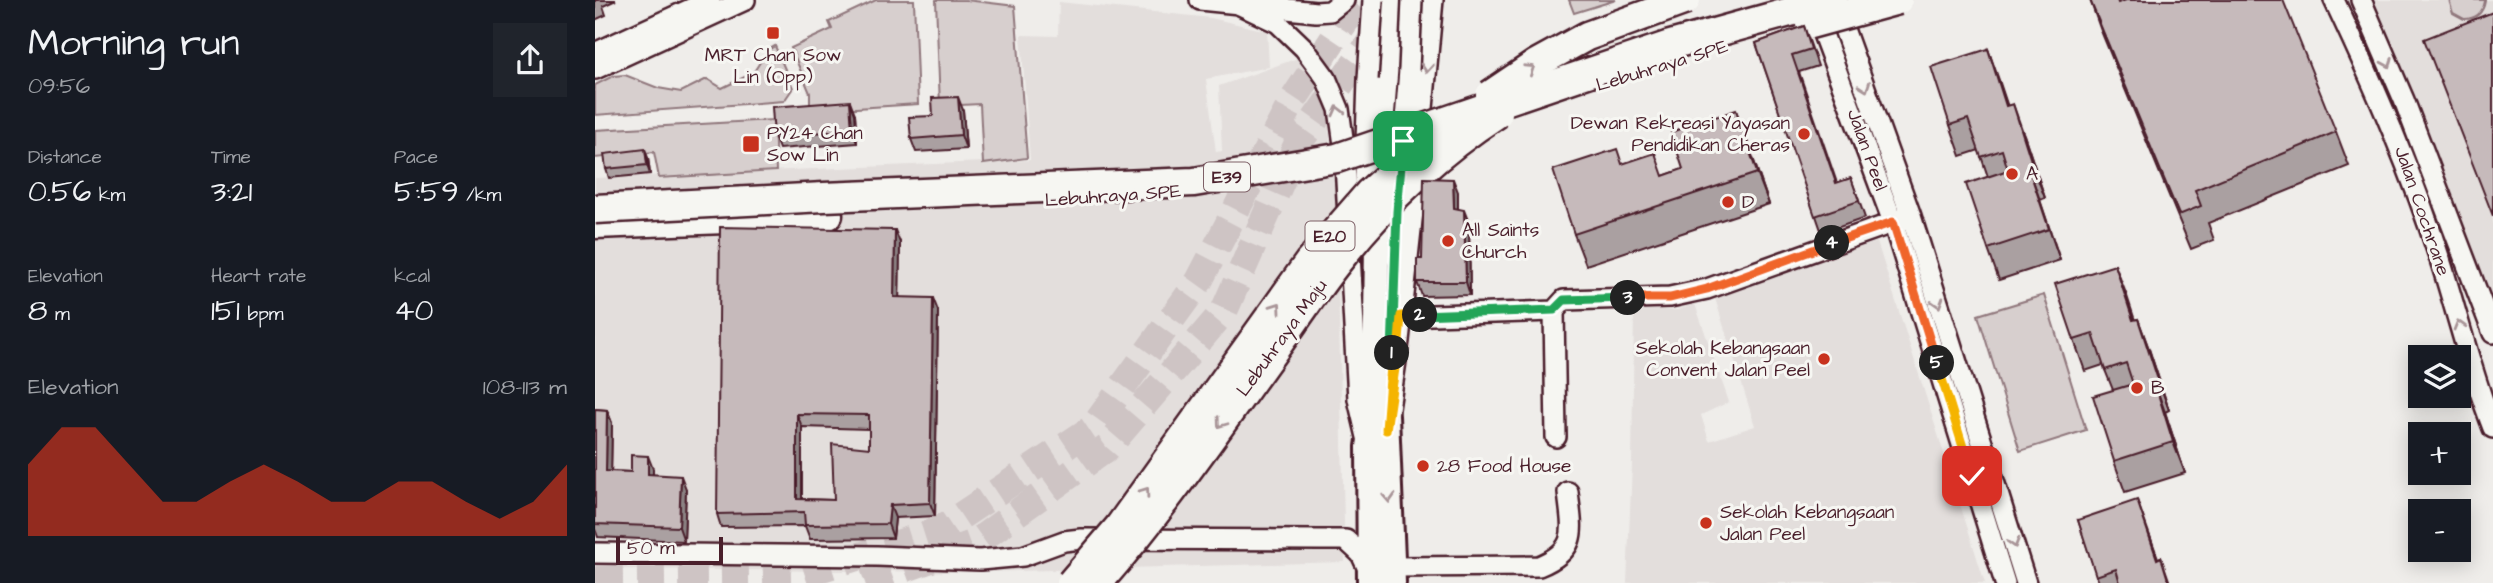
<!DOCTYPE html>
<meta charset="utf-8">
<style>
body{margin:0;font-family:"Architects Daughter",sans-serif;background:#20242c;color:#f1f3f6;height:100vh;display:flex;flex-direction:column;font-size:26px;white-space:nowrap}
*{box-sizing:border-box;margin:0}
p{font-size:23px;color:#9ea1a6}
.icon{flex:none;width:38px;height:38px;fill:none;stroke:currentColor;stroke-width:2;stroke-linecap:round;stroke-linejoin:round}
.map{position:relative;flex:1;overflow:hidden}
.panel{display:flex;flex-direction:column;background:#171b24;width:595px}
.panel>*{flex:none}
.controls{position:absolute;left:1813px;top:345px;display:grid;gap:14px}
.controls a{display:grid;place-items:center;width:63px;height:63px;border-radius:0px;background:#171b24;box-shadow:0 4px 18px #0003;font-size:35px}
.scale{position:absolute;left:21px;bottom:18px;width:107px;box-sizing:border-box;padding-left:7px;border:4px solid #4a1f2b;border-top:0;font-size:19px;line-height:24px;white-space:nowrap;color:#4a1f2b;-webkit-text-stroke:5px #f6f6f2;paint-order:stroke}
.pin{position:absolute;display:grid;place-items:center;width:60px;height:60px;color:#fff;margin:-30px;border-radius:14px;box-shadow:0 4px 10px #0006}
.km{position:absolute;width:35px;height:35px;margin:-18px;border-radius:50%;background:#222;color:#fff;font-size:19px;line-height:35px;text-align:center}
.round{display:grid;place-items:center;flex:none;width:74px;height:74px;border-radius:0px;background:#20242c}
.overview{display:flex;align-items:center;justify-content:space-between;height:119px;padding:0 28px}
h1{font-size:38px;font-weight:600;line-height:52px}
.figures{display:grid;grid-template-columns:repeat(3,1fr);gap:10px;height:119px;padding:7px 28px}
.figures div{display:grid;align-content:center}
.figures b{font-size:30px;font-weight:600}
.figures small{font-size:19px;font-weight:400}
.figures p{font-size:19px}
.chart{height:196px;padding:14px 28px}
.chart p{display:flex;justify-content:space-between}
.chart svg{width:100%;height:126px;margin-top:7px;fill:#c8321e;opacity:.7}
main{display:flex;flex:1;min-height:0}
.map>svg:first-child{display:block}
</style>
<main>
<section class="panel">
<div class="overview"><div><h1>Morning run</h1><p>09:56</p></div><a class="round"><svg class="icon" aria-label="share" viewBox="0 0 24 24"><path d="M12 15V3M7 8l5-5 5 5M5 13v7h14v-7"/></svg></a></div>
<div class="figures">
<div><p>Distance</p><b>0.56<small> km</small></b></div>
<div><p>Time</p><b>3:21</b></div>
<div><p>Pace</p><b>5:59<small> /km</small></b></div>
</div>
<div class="figures">
<div><p>Elevation</p><b>8<small> m</small></b></div>
<div><p>Heart rate</p><b>151<small> bpm</small></b></div>
<div><p>kcal</p><b>40</b></div>
</div>
<div class="chart"><p><span>Elevation</span>108–113 m</p>
<svg viewBox="0 0 160 44" preserveAspectRatio="none"><path d="M0 44V19L10 6L20 6L30 19L40 32L50 32L60 25L70 19L80 25L90 32L100 32L110 25L120 25L130 32L140 38L150 32L160 19V44z"/></svg>
</div>
</section>
<div class="map">
<svg width="1898" height="583" viewBox="0 0 1898 583">
<rect width="100%" height="100%" fill="#efedea"/>
<filter id="ink" filterUnits="userSpaceOnUse"><feTurbulence type="fractalNoise" baseFrequency=".0143" numOctaves="2"/><feDisplacementMap in="SourceGraphic" scale="14" xChannelSelector="R" yChannelSelector="G"/><feConvolveMatrix kernelMatrix="1 2 1 2 8 2 1 2 1" color-interpolation-filters="sRGB"/></filter>
<g filter="url(#ink)">
<!-- built -->
<g fill="#e3dedc">
<path d="M1775,0h123v311z"/>
<path d="M464,2l152,16 56,13 2,36 -63,12 10,73 6,-1 -3,-65 79,-28 30,59 8,81 9,364 -360,10 -390,-3v-391l435,-18 -9,-125 37,1z"/>
<path d="M1282,242l108,341h-358l5,-119 2,-154h43l18,-6 34,98 -28,13 8,26 46,-15 -42,-134z"/>
</g>
<!-- green -->
<g fill="#d7cfce" stroke="#90777c" stroke-width="2">
<path d="M281,0h38l4,104 -108,7v-18l-19,-45 41,-19 -3,-7z"/>
<path d="M341,0h30l49,6 12,152 -44,6 -3,-60 -40,2z"/>
<path d="M974,0h47l-42,13z"/>
<path d="M1854,0h36v1c-2,12 -9,18 -21,18l-11,-6z"/>
<path d="M180,46l18,42 -9,13 -189,14v-30l18,-9 12,-1 33,13 23,4 26,-13 15,9 31,-15 15,-23z"/>
<path d="M179,120l2,51 -117,7 -5,-26 -59,6v-28z"/>
<path d="M1449,295l42,135 -66,21 -42,-136z"/>
</g>
<g fill="none" stroke-linecap="round" stroke-linejoin="round">
<!-- highway-tunnel -->
<g stroke="#cec4c4" stroke-width="28" stroke-dasharray="28 14" stroke-linecap="butt">
<path d="M0,580l199,-3 144,-46 155,-103 106,-147 94,-181 53,-80 23,-20"/>
<path d="M270,583l110,-40 132,-95 117,-137 73,-166 77,-108 10,-9"/>
</g>
<defs>
<g id="minor">
<path d="M605,0l116,12 14,-1 14,-11"/>
<path d="M1739,0c41,87 79,174 108,266 17,54 30,109 51,162"/>
<path d="M1766,0l43,100 89,233"/>
<path d="M1240,4l76,212 115,367"/>
<path d="M645,5l38,18 26,25 22,30 13,31 5,36 14,254 9,38"/>
<path d="M1219,10l79,212 112,361"/>
<path d="M0,53l115,-53"/>
<path d="M0,69l150,-69"/>
<path d="M825,141l13,-141"/>
<path d="M808,145l6,-75"/>
<path d="M769,204l4,-125"/>
<path d="M801,257l3,-68"/>
<path d="M959,311l2,126"/>
<path d="M806,316l153,-5 10,-11 106,-3 37,-8 196,-70"/>
<path d="M791,429l13,-88 18,-167"/>
<path d="M0,553l282,3 103,4 43,-4 41,-15 17,-2 241,1h24l15,14 8,17"/>
<path d="M798,567l146,-1c41,-17 33,-36 29,-74"/>
</g>
<g id="major">
<path d="M791,416l7,167"/>
<path d="M775,583l-1,-136 6,-44 3,-240 13,-163"/>
</g>
<path id="highway" d="M0,224l233,-9"/>
</defs>
<!-- minor casing -->
<use href="#minor" stroke="#4a1f2b" stroke-width="24"/>
<!-- major casing -->
<use href="#major" stroke="#4a1f2b" stroke-width="30"/>
<!-- highway casing -->
<use href="#highway" stroke="#4a1f2b" stroke-width="33"/>
<!-- minor -->
<use href="#minor" stroke="#f6f6f2" stroke-width="19"/>
<!-- major -->
<use href="#major" stroke="#f6f6f2" stroke-width="24"/>
<!-- highway -->
<use href="#highway" stroke="#f6f6f2" stroke-width="28"/>
<defs>
<g id="minor-bridge">
<path d="M814,70l3,-70"/>
<path d="M773,79l5,-79"/>
</g>
<g id="highway-bridge">
<path d="M1215,24l88,-24"/>
<path d="M895,95l46,-31 51,-28 99,-36"/>
<path d="M0,209l229,-12 370,-15 143,-24 330,-112 166,-46"/>
<path d="M476,583l48,-56 190,-265 60,-69 70,-62"/>
<path d="M503,583c65,-74 121,-157 179,-237 21,-29 40,-59 62,-86 44,-56 99,-108 159,-147"/>
</g>
</defs>
<!-- minor-bridge casing -->
<use href="#minor-bridge" stroke="#4a1f2b" stroke-width="24" stroke-linecap="butt"/>
<!-- highway-bridge casing -->
<use href="#highway-bridge" stroke="#4a1f2b" stroke-width="33" stroke-linecap="butt"/>
<!-- minor-bridge -->
<use href="#minor-bridge" stroke="#f6f6f2" stroke-width="19"/>
<!-- highway-bridge -->
<use href="#highway-bridge" stroke="#f6f6f2" stroke-width="28"/>
</g>
<!-- wall -->
<g fill="#aaa0a1" stroke="#4a1f2b" stroke-width="2" fill-rule="evenodd">
<path d="M0,0h21l-13,6 3,9 -11,5z"/>
<path d="M1495,0l28,3 218,129 13,34 -141,57 6,17 -23,9 -90,-218z"/>
<path d="M1209,26l14,40 -19,6 38,111 14,-5 14,40 -43,15 -66,-190z"/>
<path d="M1393,49l19,57 17,29 21,63 -5,2 20,60 -61,20 -11,-31v-72l-9,-27 -18,6 -11,-31z"/>
<path d="M368,110l3,39 -50,3 -5,-13 22,-23z"/>
<path d="M260,114l2,29 -78,6 -5,-13z"/>
<path d="M1152,141l22,63 -183,61 -12,-31 48,-70 41,12 20,-7z"/>
<path d="M53,158l2,16 -41,4 -3,-9z"/>
<path d="M863,192v17l11,14 1,72 -48,1 -5,-14 5,-23z"/>
<path d="M305,243l-1,54 39,14 -3,205 -40,2 -2,20 -83,1 -5,-13 -84,1 -4,-13zM207,427l67,2v19l-35,52 -32,-1z"/>
<path d="M1520,265l19,55 4,-1 11,30 20,61 -4,2 20,61 -60,19 -11,-31 -1,-71 -10,-25 -18,6 -11,-31z"/>
<path d="M0,409l12,1 5,13 -1,48 20,1 22,-3v6l33,14 -2,52 -86,-4 -3,-8z"/>
<path d="M1483,520l72,16 8,22 3,-1 9,26h-71z"/>
</g>
<!-- shaded-wall -->
<g fill="#8b8283" stroke="#4a1f2b" stroke-width="2">
<path d="M1393,49l11,31 19,57 -12,-31z"/>
<path d="M363,97l5,13 3,39 -5,-14z"/>
<path d="M255,101l5,13 2,29 -5,-13z"/>
<path d="M1418,104l11,31 21,63 -12,-31z"/>
<path d="M1141,110l11,31 22,63 -12,-31z"/>
<path d="M50,149l3,9 2,16 -3,-9z"/>
<path d="M1434,169l11,31 20,60 -11,-31z"/>
<path d="M858,179l5,13v29l-4,-13z"/>
<path d="M869,210l5,13 1,72 -4,-13z"/>
<path d="M300,230l5,13 -1,67 -5,-13z"/>
<path d="M1520,265l12,31 18,55 -12,-31z"/>
<path d="M338,298l5,13 -3,205 -5,-13z"/>
<path d="M1543,319l11,30 20,61 -11,-30z"/>
<path d="M1559,381l11,31 20,61 -12,-31z"/>
<path d="M12,410l5,13 -1,61 -5,-13z"/>
<path d="M202,414l5,13v85l-5,-13z"/>
<path d="M53,456l5,13v19l-5,-14z"/>
<path d="M86,476l5,13 -2,52 -5,-14z"/>
<path d="M1542,500l13,36 16,47 -9,-24z"/>
<path d="M295,505l5,13 -2,20 -5,-14z"/>
</g>
<!-- building -->
<g fill="#c6babb" stroke="#4a1f2b" stroke-width="2" fill-rule="evenodd">
<path d="M1495,0h27l1,3 8,-3h157l53,132 -141,58 6,16 -22,9z"/>
<path d="M1898,12v204l-69,-177z"/>
<path d="M1209,26l7,23 -19,6 44,128 15,-5 8,23 -44,15 -59,-173z"/>
<path d="M1393,49l18,57 7,-2 20,63 -4,2 20,60 -61,20 -22,-65 42,-14 -6,-20 -21,7 -13,-38 -18,6 -19,-58z"/>
<path d="M363,97l3,38 -50,4 -2,-22 24,-1 -1,-18z"/>
<path d="M255,101l2,29 -78,6 -2,-29z"/>
<path d="M1141,110l21,63 -183,61 -21,-64 64,-21 5,15 33,-11 8,23 20,-7 -12,-37z"/>
<path d="M50,149l2,16 -41,4 -2,-15z"/>
<path d="M829,178l29,1 1,29 10,2 2,72h-49v-23h5z"/>
<path d="M125,227l175,3 -1,67 39,1 -3,205 -40,2 -2,19 -83,1 -1,-13 -87,2zM202,414l72,1v33l-37,-4 2,56 -37,-1z"/>
<path d="M1520,265l18,55 5,-1 20,61 -4,1 19,61 -59,19 -21,-65 40,-12 -7,-21 -21,7 -12,-36 -19,6 -19,-56z"/>
<path d="M0,409l12,1 -1,61 25,1v-17l17,1v18l33,2 -2,51 -84,-3z"/>
<path d="M1542,500l20,59 4,-2 8,26h-49l-4,-14 -20,7 -18,-56z"/>
</g>
<!-- one-way arrows -->
<defs><path id="oneway-chevron" d="M-2-3.5L2.5 0L-2 3.5" fill="none" stroke-width="1.6" stroke-linecap="round" stroke-linejoin="round" transform="scale(1.75)"/></defs>
<g stroke="#a99598">
<use href="#oneway-chevron" transform="translate(1793 63) rotate(67)"/>
<use href="#oneway-chevron" transform="translate(832 68) rotate(95)"/>
<use href="#oneway-chevron" transform="translate(935 69) rotate(-33)"/>
<use href="#oneway-chevron" transform="translate(1270 87) rotate(70)"/>
<use href="#oneway-chevron" transform="translate(743 111) rotate(-104)"/>
<use href="#oneway-chevron" transform="translate(1343 303) rotate(73)"/>
<use href="#oneway-chevron" transform="translate(682 307) rotate(-55)"/>
<use href="#oneway-chevron" transform="translate(1864 325) rotate(-106)"/>
<use href="#oneway-chevron" transform="translate(626 423) rotate(126)"/>
<use href="#oneway-chevron" transform="translate(550 492) rotate(-54)"/>
<use href="#oneway-chevron" transform="translate(794 498) rotate(87)"/>
<use href="#oneway-chevron" transform="translate(1419 543) rotate(73)"/>
</g>
</g>
<g fill="none" stroke-linecap="round" stroke-linejoin="round" filter="url(#ink)">
<defs>
<path id="split-1" d="M797,353l5,-141 6,-71"/>
<path id="split-2" d="M797,353l-6,77 13,-89 2,-25 19,-1"/>
<path id="split-3" d="M825,315l134,-5 10,-10 64,-2"/>
<path id="split-4" d="M1033,298h42l37,-9 125,-46"/>
<path id="split-5" d="M1237,243l61,-21 44,141"/>
<path id="split-6" d="M1342,363l35,113"/>
</defs>
<!-- split-1 casing -->
<use href="#split-1" stroke="#fff" stroke-width="14"/>
<!-- split-2 casing -->
<use href="#split-2" stroke="#fff" stroke-width="14"/>
<!-- split-3 casing -->
<use href="#split-3" stroke="#fff" stroke-width="14"/>
<!-- split-4 casing -->
<use href="#split-4" stroke="#fff" stroke-width="14"/>
<!-- split-5 casing -->
<use href="#split-5" stroke="#fff" stroke-width="14"/>
<!-- split-6 casing -->
<use href="#split-6" stroke="#fff" stroke-width="14"/>
<!-- split-1 -->
<use href="#split-1" stroke="#22a559" stroke-width="9"/>
<!-- split-2 -->
<use href="#split-2" stroke="#f5b400" stroke-width="9"/>
<!-- split-3 -->
<use href="#split-3" stroke="#22a559" stroke-width="9"/>
<!-- split-4 -->
<use href="#split-4" stroke="#f0652b" stroke-width="9"/>
<!-- split-5 -->
<use href="#split-5" stroke="#f0652b" stroke-width="9"/>
<!-- split-6 -->
<use href="#split-6" stroke="#f5b400" stroke-width="9"/>
</g>
<!-- markers -->
<g fill="#c8321e" stroke="#f6f6f2" stroke-width="2.5">
<rect x="171" y="26" width="14" height="14" rx="3.5"/>
<circle cx="1209" cy="134" r="7"/>
<rect x="147" y="135" width="18" height="18" rx="3.5"/>
<circle cx="1417" cy="174" r="7"/>
<circle cx="1133" cy="202" r="7"/>
<circle cx="853" cy="241" r="7"/>
<circle cx="1229" cy="359" r="7"/>
<circle cx="1542" cy="388" r="7"/>
<circle cx="828" cy="466" r="7"/>
<circle cx="1111" cy="523" r="7"/>
</g>
<g text-anchor="middle" dominant-baseline="central" stroke-width="6" stroke-linejoin="round" paint-order="stroke">
<!-- shield labels -->
<g fill="#f6f6f2" stroke="#7e6067" stroke-width="2">
<rect x="609" y="162.5" width="46" height="29" rx="5"/>
<rect x="710.5" y="221.5" width="49" height="29" rx="5"/>
</g>
<g font-size="18" font-weight="bold" fill="#4a1f2b">
<text x="632" y="177">E39</text>
<text x="735" y="236">E20</text>
</g>
<!-- poi labels -->
<g font-size="19" fill="#4a1f2b" stroke="#f6f6f2" text-anchor="start">
<text x="178" y="55" text-anchor="middle">MRT Chan Sow<tspan x="178" dy="22">Lin (Opp)</tspan></text>
<text x="1195" y="123" text-anchor="end">Dewan Rekreasi Yayasan<tspan x="1195" dy="22">Pendidikan Cheras</tspan></text>
<text x="172" y="133">PY24 Chan<tspan x="172" dy="22">Sow Lin</tspan></text>
<text x="1431" y="174">A</text>
<text x="1147" y="202">D</text>
<text x="867" y="230">All Saints<tspan x="867" dy="22">Church</tspan></text>
<text x="1215" y="348" text-anchor="end">Sekolah Kebangsaan<tspan x="1215" dy="22">Convent Jalan Peel</tspan></text>
<text x="1556" y="388">B</text>
<text x="842" y="466">28 Food House</text>
<text x="1125" y="512">Sekolah Kebangsaan<tspan x="1125" dy="22">Jalan Peel</tspan></text>
</g>
<!-- street labels -->
<g font-size="19" fill="#4a1f2b" stroke="#f6f6f2">
<text transform="translate(1067 66) rotate(-17)">Lebuhraya SPE</text>
<text transform="translate(1272 150) rotate(70)">Jalan Peel</text>
<text transform="translate(518 196) rotate(-4)">Lebuhraya SPE</text>
<text transform="translate(1827 211) rotate(71)">Jalan Cochrane</text>
<text transform="translate(687 338) rotate(-54)">Lebuhraya Maju</text>
</g>
</g>
</svg>
<div class="controls">
<a><svg class="icon" aria-label="layers" viewBox="0 0 24 24"><path d="M12 4l9 5-9 5-9-5zM3 14l9 5 9-5"/></svg></a>
<a>+</a>
<a>−</a>
</div>
<div class="scale">50 m</div>
<div class="pin" style="left:808px;top:141px;background:#1e9e55"><svg class="icon" aria-label="arrive" viewBox="0 0 24 24"><path d="M6 21V4h12l-3 4 3 4H6"/></svg></div>
<div class="pin" style="left:1377px;top:476px;background:#d93025"><svg class="icon" aria-label="check" viewBox="0 0 24 24"><path d="M5 12l5 5 9-10"/></svg></div>
<b class="km" style="left:797px;top:353px">1</b>
<b class="km" style="left:825px;top:315px">2</b>
<b class="km" style="left:1033px;top:298px">3</b>
<b class="km" style="left:1237px;top:243px">4</b>
<b class="km" style="left:1342px;top:363px">5</b>
</div>
</main>
